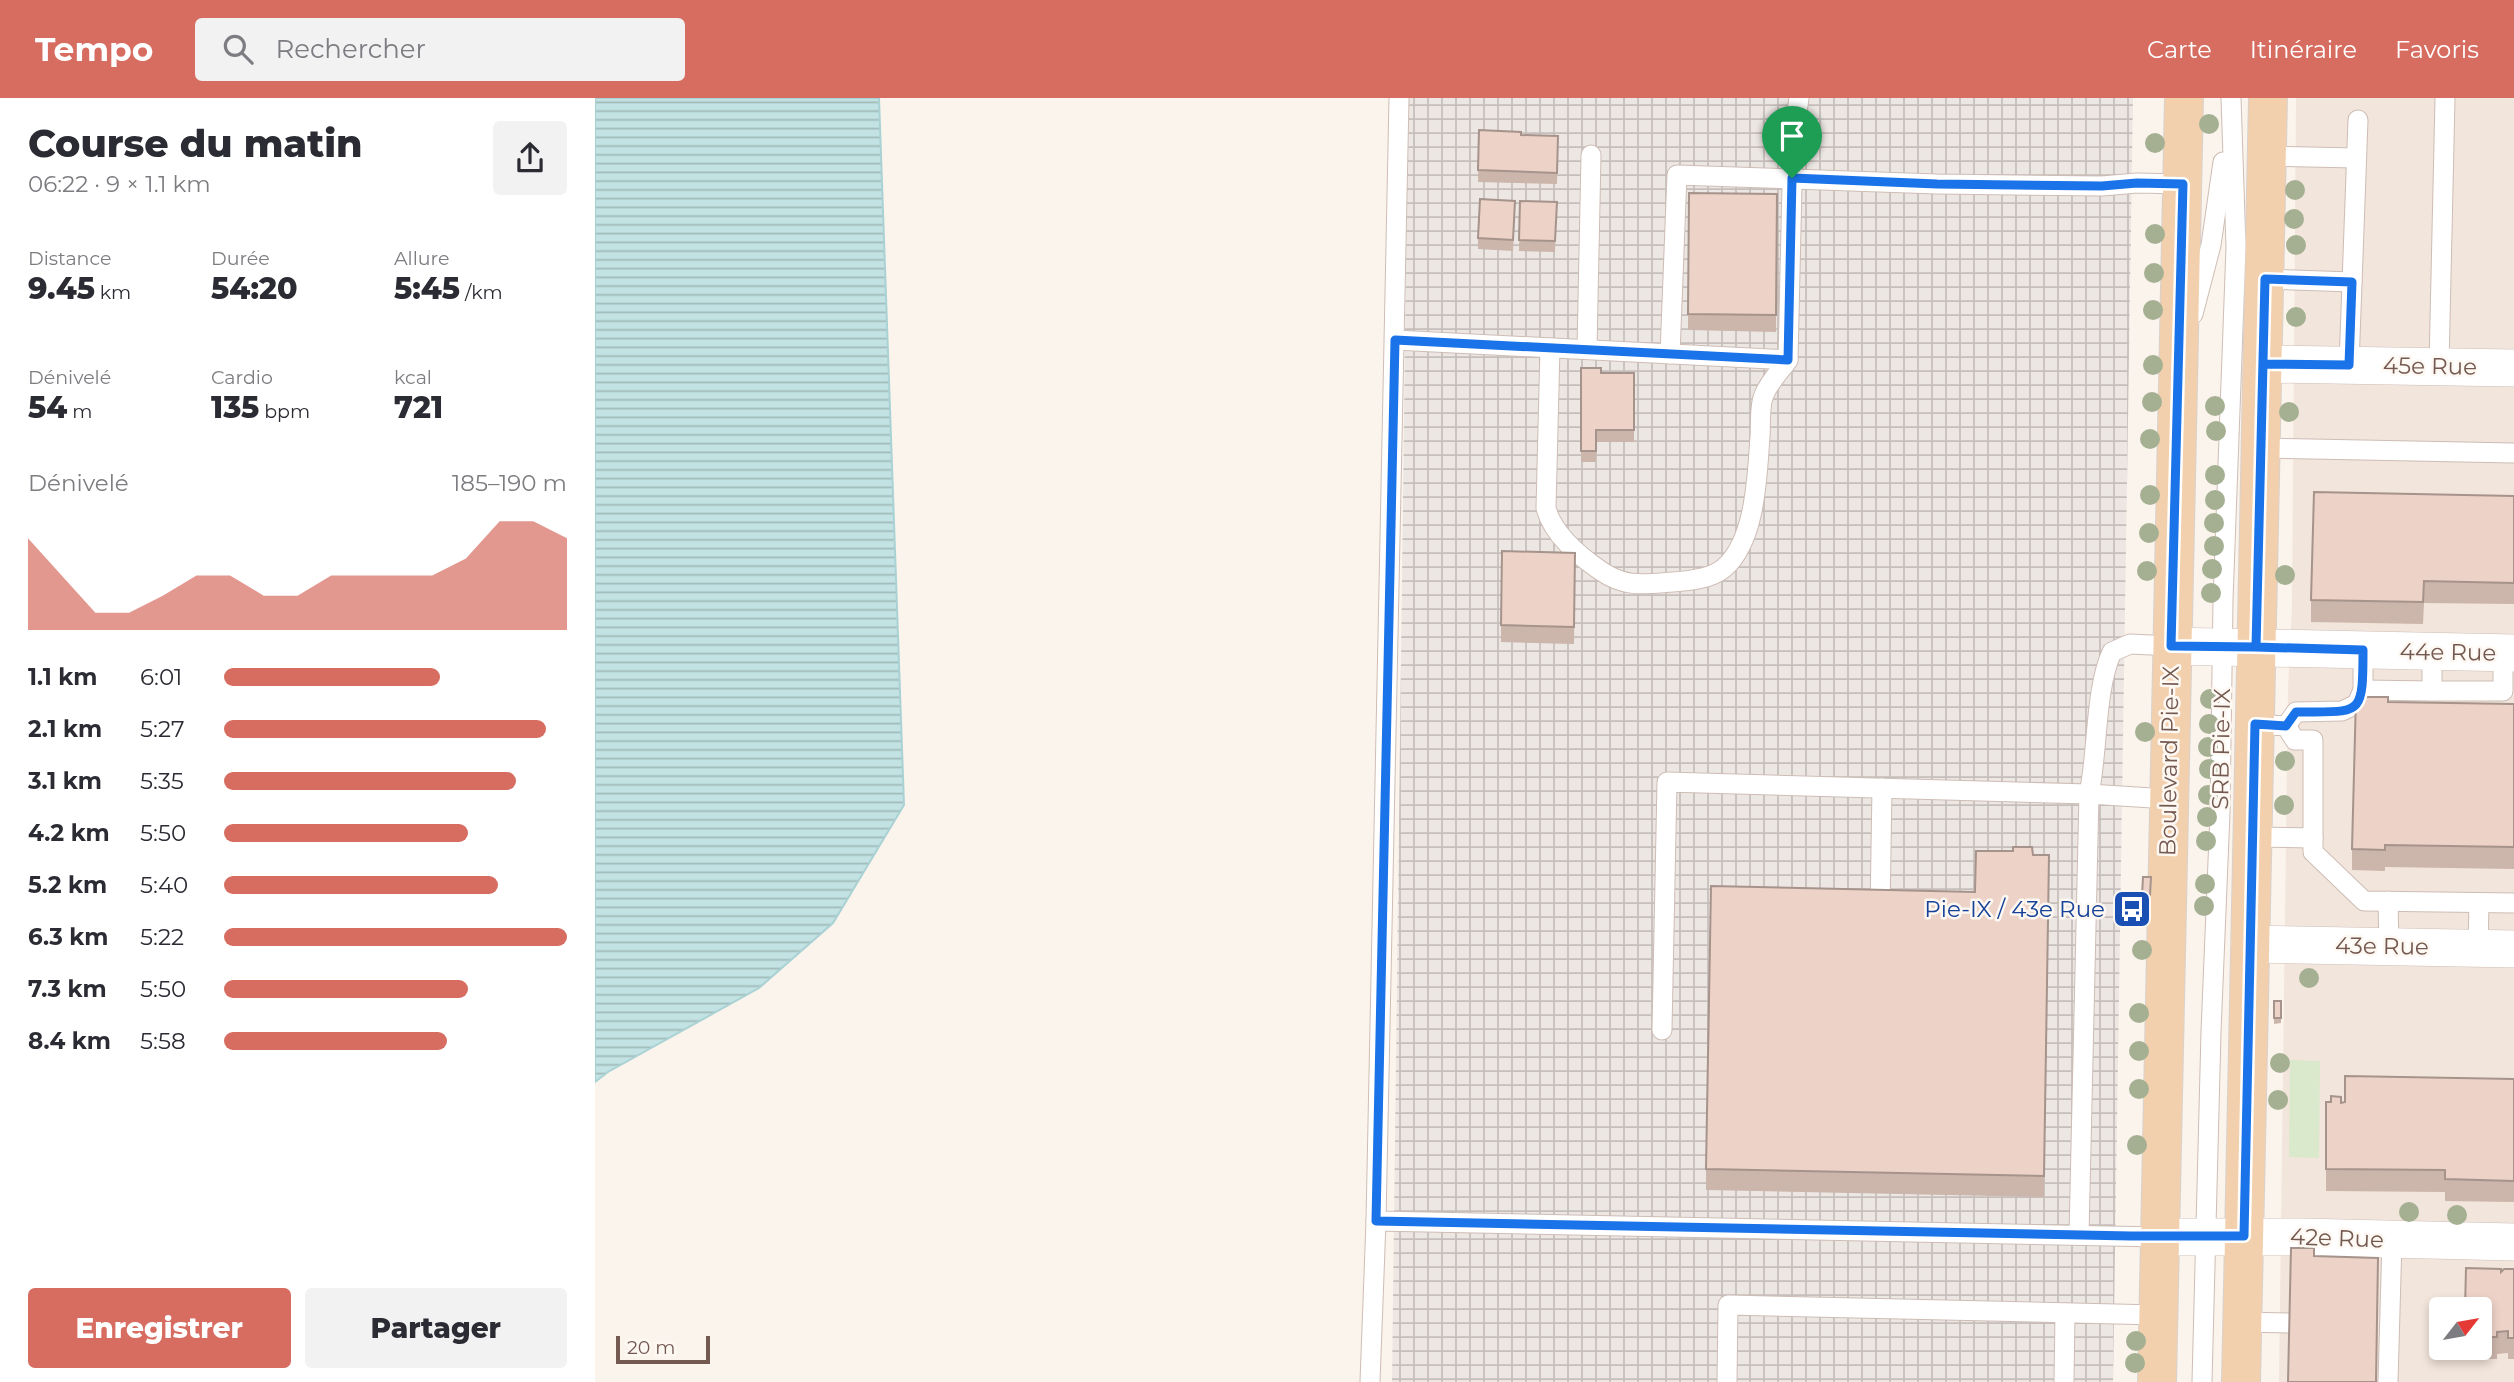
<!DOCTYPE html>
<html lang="fr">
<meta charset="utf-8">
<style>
body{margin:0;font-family:Montserrat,sans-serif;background:#f2f2f3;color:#2b2b33;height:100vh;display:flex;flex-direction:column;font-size:26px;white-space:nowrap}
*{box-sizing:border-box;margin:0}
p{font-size:23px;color:#7c7c81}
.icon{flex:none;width:38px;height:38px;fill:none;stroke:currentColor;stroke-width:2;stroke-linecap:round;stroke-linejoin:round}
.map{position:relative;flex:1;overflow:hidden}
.sheet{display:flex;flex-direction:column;background:#fff;width:595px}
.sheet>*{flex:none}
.needle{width:46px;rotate:59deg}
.tools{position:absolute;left:1834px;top:1199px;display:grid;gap:14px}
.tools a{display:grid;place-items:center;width:63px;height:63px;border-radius:7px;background:#fff;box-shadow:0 4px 10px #0003;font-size:35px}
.scale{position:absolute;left:21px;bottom:18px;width:94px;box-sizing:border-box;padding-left:7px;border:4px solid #745951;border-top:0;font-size:19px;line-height:24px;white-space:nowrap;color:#745951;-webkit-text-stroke:5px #fef8f3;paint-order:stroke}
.pin{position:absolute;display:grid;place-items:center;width:60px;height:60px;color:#fff;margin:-72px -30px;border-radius:50% 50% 50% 0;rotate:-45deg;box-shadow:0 0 7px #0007}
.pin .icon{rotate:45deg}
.round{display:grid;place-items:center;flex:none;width:74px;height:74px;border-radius:7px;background:#f2f2f3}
.overview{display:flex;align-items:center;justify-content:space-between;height:119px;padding:0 28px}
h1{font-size:38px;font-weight:800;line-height:52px}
.stats{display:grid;grid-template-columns:repeat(3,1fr);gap:10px;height:119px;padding:7px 28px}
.stats div{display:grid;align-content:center}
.stats b{font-size:30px;font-weight:800}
.stats small{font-size:19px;font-weight:400}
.stats p{font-size:19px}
.chart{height:196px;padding:14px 28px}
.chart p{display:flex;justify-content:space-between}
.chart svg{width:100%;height:126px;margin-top:7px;fill:#d76c60;opacity:.7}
.cta{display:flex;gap:14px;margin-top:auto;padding:14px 28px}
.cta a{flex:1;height:80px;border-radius:7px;background:#d76c60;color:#fff;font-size:28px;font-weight:800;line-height:80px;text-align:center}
.cta a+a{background:#f2f2f3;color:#2b2b33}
ul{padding:0 28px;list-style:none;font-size:23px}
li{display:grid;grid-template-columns:112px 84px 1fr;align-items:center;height:52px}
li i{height:18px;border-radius:9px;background:#d76c60}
header{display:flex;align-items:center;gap:42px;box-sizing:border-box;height:98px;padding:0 35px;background:#d76c60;color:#fff}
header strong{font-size:33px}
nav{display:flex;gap:38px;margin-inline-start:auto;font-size:24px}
.search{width:490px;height:63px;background:#f2f2f3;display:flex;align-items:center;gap:18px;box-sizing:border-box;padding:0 24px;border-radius:7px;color:#7c7c81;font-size:26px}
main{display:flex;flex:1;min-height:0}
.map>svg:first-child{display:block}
</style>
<header>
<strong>Tempo</strong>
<div class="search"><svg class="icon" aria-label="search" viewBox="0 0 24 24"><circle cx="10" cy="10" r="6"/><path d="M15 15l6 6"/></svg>Rechercher</div>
<nav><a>Carte</a><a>Itinéraire</a><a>Favoris</a></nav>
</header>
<main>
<section class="sheet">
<div class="overview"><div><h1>Course du matin</h1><p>06:22 · 9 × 1.1 km</p></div><a class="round"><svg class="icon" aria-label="share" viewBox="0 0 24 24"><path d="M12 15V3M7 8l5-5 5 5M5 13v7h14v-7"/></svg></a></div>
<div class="stats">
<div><p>Distance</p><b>9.45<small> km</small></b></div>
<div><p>Durée</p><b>54:20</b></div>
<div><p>Allure</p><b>5:45<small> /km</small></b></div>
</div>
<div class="stats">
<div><p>Dénivelé</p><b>54<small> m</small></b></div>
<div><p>Cardio</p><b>135<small> bpm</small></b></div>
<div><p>kcal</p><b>721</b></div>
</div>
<div class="chart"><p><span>Dénivelé</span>185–190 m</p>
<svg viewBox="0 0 160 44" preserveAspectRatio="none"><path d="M0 44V12L10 25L20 38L30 38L40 32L50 25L60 25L70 32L80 32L90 25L100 25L110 25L120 25L130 19L140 6L150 6L160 12V44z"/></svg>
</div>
<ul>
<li><b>1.1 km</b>6:01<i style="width:63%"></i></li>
<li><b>2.1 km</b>5:27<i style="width:94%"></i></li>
<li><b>3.1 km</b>5:35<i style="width:85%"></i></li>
<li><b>4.2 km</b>5:50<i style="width:71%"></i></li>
<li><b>5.2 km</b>5:40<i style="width:80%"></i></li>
<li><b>6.3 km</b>5:22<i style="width:100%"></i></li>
<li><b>7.3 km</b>5:50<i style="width:71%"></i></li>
<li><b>8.4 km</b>5:58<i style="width:65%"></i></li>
</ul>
<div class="cta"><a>Enregistrer</a><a>Partager</a></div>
</section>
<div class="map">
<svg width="1919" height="1284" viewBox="0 0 1919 1284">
<defs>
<pattern id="industrial-grid" width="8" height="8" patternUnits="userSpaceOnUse" patternTransform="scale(1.75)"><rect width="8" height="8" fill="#ede7e4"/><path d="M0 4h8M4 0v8" fill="none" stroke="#c5bebb"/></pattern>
<pattern id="water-rules" width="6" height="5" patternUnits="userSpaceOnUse" patternTransform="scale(1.75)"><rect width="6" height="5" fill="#c2e2e3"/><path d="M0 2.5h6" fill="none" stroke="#a2baba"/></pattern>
</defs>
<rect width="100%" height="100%" fill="#fbf4ec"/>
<!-- residential -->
<path fill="#f2e5db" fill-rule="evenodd" d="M1701,0h218v1284h-235l9,-694 4,-80zM1846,1211h39v39h-39z"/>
<!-- industrial -->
<path fill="url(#industrial-grid)" d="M813,0h725l-20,1284h-721z"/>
<!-- park -->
<path fill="#dae8cc" d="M1695,962l30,1 -1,97 -30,-1z"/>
<!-- water -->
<path fill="url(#water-rules)" stroke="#aad2d4" stroke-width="2" d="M0,0h284l25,707 -71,118 -74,65 -151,84 -13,10z"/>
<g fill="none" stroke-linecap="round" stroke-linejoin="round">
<defs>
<g id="lane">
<path d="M1672,58l89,2"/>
<path d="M1670,181l87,3"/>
<path d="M1598,216l18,-69 12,-83"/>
<path d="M800,242l393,20 5,-219 6,-43"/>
<path d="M955,250l-4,160c7,27 33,48 55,63 25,17 43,13 72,11 16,-1 38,-3 51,-14 32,-28 33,-92 36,-131 1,-12 -1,-31 4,-42 5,-13 17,-25 24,-35"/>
<path d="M992,251l4,-194"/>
<path d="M1075,256l7,-179 260,9 165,2 35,-3 46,1"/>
<path d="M1754,267l9,-245"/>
<path d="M1844,268l6,-268"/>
<path d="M1666,350l253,5"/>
<path d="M1768,592l69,1v-40"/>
<path d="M1837,593h71v-38"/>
<path d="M1691,628l10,-14 46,-1 15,-7 6,-14v-40"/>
<path d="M1657,739l61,1v-98h-18l-9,-14 -31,-2"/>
<path d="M1718,740v14l51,49 150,2"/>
<path d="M1793,803l1,45"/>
<path d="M1285,813l2,-123"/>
<path d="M1883,850l1,-45"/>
<path d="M1067,932l5,-248 422,12c9,-42 6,-106 23,-142l18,-8 41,2"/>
<path d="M781,1123l784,16"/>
<path d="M1484,1137l10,-441 79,5"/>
<path d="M1648,1224l47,1"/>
<path d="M775,1284l6,-161 23,-1123"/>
<path d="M1132,1284l1,-77 430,10"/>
<path d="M1469,1284l1,-69"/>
<path d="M1607,1284l9,-350 9,-219 3,-213 13,-353 -5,-149"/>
<path d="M1793,1284l4,-142"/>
</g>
<g id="street">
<path d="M1668,266l251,4"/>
<path d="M1576,548l343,7"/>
<path d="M1655,846l264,5"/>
<path d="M1565,1139h141l213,5"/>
</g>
<g id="primary">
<path d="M1562,1284l27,-1284"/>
<path d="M1646,1284l27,-1284"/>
</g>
</defs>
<!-- lane casing -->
<use href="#lane" stroke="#cebdb5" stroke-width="21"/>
<!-- street casing -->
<use href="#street" stroke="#cebdb5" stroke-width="38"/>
<!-- primary casing -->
<use href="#primary" stroke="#d8d1ce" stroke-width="40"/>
<!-- lane -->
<use href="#lane" stroke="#fff" stroke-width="19"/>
<!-- street -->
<use href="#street" stroke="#fff" stroke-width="37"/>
<!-- primary -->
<use href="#primary" stroke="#f2d0ad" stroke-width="38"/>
</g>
<!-- trees -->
<g fill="#a5b093">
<circle cx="1614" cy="26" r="10"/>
<circle cx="1560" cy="45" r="10"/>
<circle cx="1700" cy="92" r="10"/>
<circle cx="1699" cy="121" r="10"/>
<circle cx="1560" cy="136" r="10"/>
<circle cx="1701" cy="147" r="10"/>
<circle cx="1559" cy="175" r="10"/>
<circle cx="1558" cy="212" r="10"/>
<circle cx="1701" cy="219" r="10"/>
<circle cx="1558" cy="267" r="10"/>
<circle cx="1557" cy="304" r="10"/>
<circle cx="1620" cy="308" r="10"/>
<circle cx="1694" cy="314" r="10"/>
<circle cx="1621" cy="333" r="10"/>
<circle cx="1555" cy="341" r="10"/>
<circle cx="1620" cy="377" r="10"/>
<circle cx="1555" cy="397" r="10"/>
<circle cx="1620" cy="402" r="10"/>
<circle cx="1619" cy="425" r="10"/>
<circle cx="1554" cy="435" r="10"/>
<circle cx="1619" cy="448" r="10"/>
<circle cx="1617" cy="471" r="10"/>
<circle cx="1552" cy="473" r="10"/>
<circle cx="1690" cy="477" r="10"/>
<circle cx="1616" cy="495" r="10"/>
<circle cx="1615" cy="601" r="10"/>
<circle cx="1614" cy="626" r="10"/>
<circle cx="1550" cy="634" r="10"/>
<circle cx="1613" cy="649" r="10"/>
<circle cx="1690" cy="663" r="10"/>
<circle cx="1614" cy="671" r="10"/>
<circle cx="1613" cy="697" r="10"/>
<circle cx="1689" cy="707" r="10"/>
<circle cx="1612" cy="719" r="10"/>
<circle cx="1611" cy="743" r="10"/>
<circle cx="1610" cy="786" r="10"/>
<circle cx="1609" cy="808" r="10"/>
<circle cx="1547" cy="852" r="10"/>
<circle cx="1714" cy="880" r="10"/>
<circle cx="1544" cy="915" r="10"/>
<circle cx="1544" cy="953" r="10"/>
<circle cx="1685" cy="965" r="10"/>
<circle cx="1544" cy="991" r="10"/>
<circle cx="1683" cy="1002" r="10"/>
<circle cx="1542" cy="1047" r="10"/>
<circle cx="1814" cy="1114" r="10"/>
<circle cx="1862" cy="1117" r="10"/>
<circle cx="1541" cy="1243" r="10"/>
<circle cx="1540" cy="1265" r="10"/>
</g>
<!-- wall -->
<g fill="#ccb5ab">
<path d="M884,32l42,5 37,1 -1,48 -79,-2z"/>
<path d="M1094,95l88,1 -1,138 -88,-2z"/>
<path d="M925,103l37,1 -2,50 -36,-1z"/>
<path d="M920,114l-2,39 -35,-2v-11z"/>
<path d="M986,270l20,5h33v69h-38v20h-15z"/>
<path d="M1919,398v108l-90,-1 -1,21 -112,-2v-22z"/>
<path d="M980,455l-1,91 -73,-2v-17z"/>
<path d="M1793,604l126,2v165l-129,-2v4l-33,-1v-21z"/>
<path d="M1438,757l16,21 -5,321 -338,-7v-21l269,-277z"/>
<path d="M1548,779h8l-1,24h-8z"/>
<path d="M1679,903h7v22l-7,1z"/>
<path d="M1919,981v123l-69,-1v-9l-119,-1v-89l15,1z"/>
<path d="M1919,1171v90h-6v-6l-11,1v5h-12v-6l-21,-1v-4h16v-39l21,-37z"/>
</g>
<!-- building -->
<g fill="#edd2c7" stroke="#a6938b" stroke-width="2">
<path d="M884,32l42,2v3l37,1 -1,37 -79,-3z"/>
<path d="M1094,95l88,1 -1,121 -88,-1z"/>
<path d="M885,101l35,2 -2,39 -35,-2z"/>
<path d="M925,103l37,1 -2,39 -36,-1z"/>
<path d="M986,270h20v5h33v57h-38v21h-15z"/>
<path d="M1719,394l200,4v87l-90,-2 -1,21 -112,-2z"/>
<path d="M907,453l73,2 -1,74 -73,-2z"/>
<path d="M1761,599h32v5l126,2v143l-129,-2v5l-33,-1z"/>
<path d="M1418,749h19l1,8h16l-5,321 -338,-7 5,-283 264,6 1,-41h37z"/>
<path d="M1548,779h8l-1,18h-8z"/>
<rect x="1679" y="903" width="7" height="17"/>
<path d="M1750,978l169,3v102l-69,-2v-9l-119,-1v-67h5v-6l10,1v6l4,-1z"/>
<path d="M1696,1150h23v8l64,2 -2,124h-88z"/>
<path d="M1871,1170l35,1v3l3,-3h10v69h-6v-7l-11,1v5h-12v-6h-5v-22h-15z"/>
</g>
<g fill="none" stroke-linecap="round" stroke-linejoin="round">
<defs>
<path id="route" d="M1197,80l-4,182 -393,-20 -19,881 755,15h113l11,-512 31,2 10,-14c65,-1 67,7 67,-62l-107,-3c3,-122 6,-245 9,-368l87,3 -3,83 -86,-1 -7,283 -85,-1 12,-462 -46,-1 -35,3 -165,-2 -145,-6"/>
</defs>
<!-- route casing -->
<use href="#route" stroke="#fff" stroke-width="14"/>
<!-- route -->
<use href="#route" stroke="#1a73e8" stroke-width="9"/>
</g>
<!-- icons -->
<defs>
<symbol id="bus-square" viewBox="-11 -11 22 22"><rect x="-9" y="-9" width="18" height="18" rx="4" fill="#1a4fb4" stroke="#fef8f3"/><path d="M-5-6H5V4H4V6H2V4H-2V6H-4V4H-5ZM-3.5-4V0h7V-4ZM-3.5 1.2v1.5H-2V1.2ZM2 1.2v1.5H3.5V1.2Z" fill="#fff"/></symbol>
</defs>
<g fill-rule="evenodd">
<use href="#bus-square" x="1515" y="789" width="44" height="44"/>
</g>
<g text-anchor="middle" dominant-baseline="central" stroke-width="5" stroke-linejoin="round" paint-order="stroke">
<!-- street labels -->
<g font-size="23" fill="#745951" stroke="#fef8f3">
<text transform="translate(1835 268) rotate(1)">45e Rue</text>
<text transform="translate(1853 554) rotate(1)">44e Rue</text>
<text transform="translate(1626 651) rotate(-89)">SRB Pie-IX</text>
<text transform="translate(1574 663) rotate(-89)">Boulevard Pie-IX</text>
<text transform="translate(1787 848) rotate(1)">43e Rue</text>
<text transform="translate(1742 1140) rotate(2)">42e Rue</text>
</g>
<!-- transit labels -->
<g font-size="23" fill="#164399" stroke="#fef8f3" text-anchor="end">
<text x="1510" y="811">Pie-IX / 43e Rue</text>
</g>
</g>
</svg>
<div class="tools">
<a><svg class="needle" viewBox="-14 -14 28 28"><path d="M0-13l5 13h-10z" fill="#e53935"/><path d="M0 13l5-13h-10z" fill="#7c7c81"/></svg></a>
</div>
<div class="scale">20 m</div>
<div class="pin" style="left:1197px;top:80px;background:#1e9e55"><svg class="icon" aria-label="arrive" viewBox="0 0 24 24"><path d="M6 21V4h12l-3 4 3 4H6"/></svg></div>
</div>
</main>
